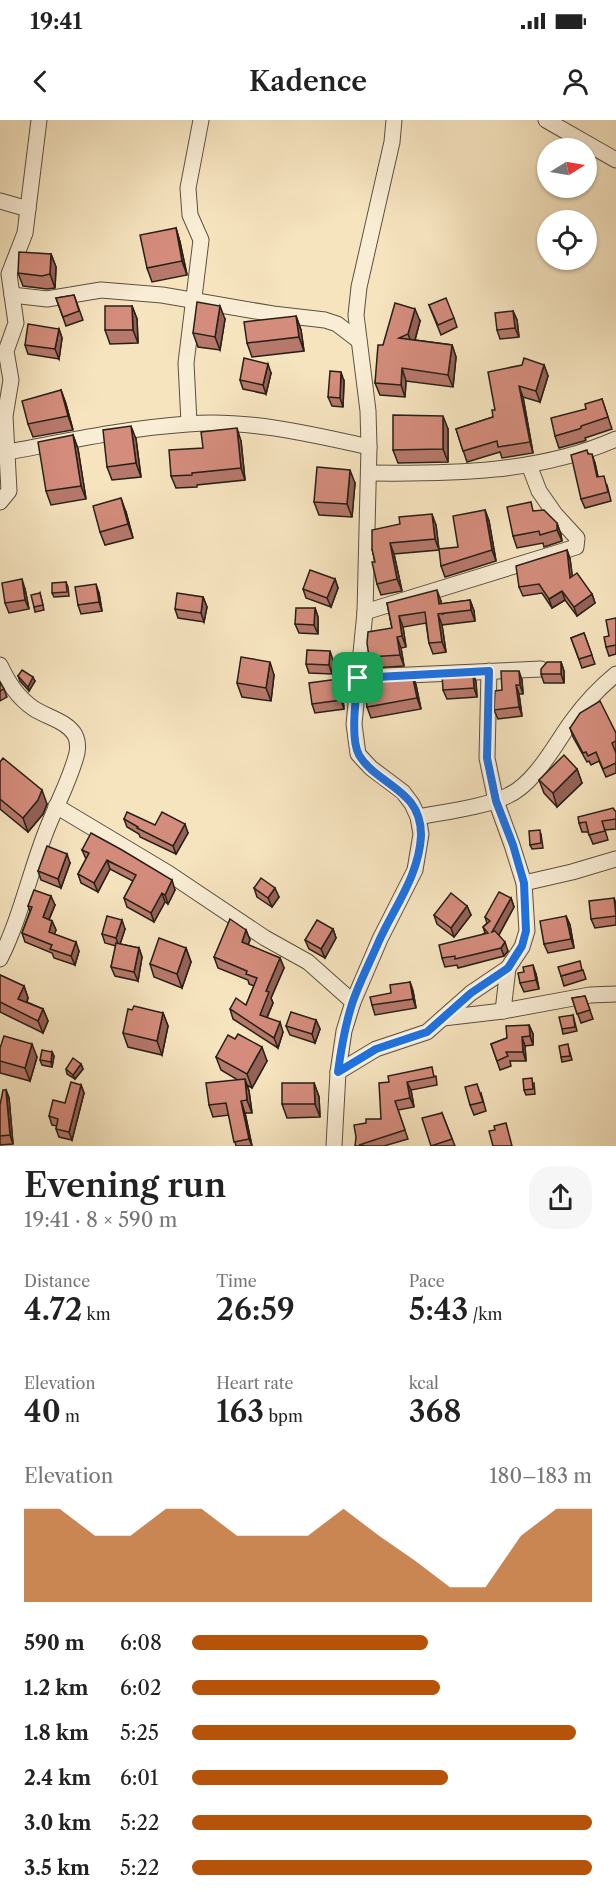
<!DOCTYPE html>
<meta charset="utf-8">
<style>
body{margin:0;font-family:"Libre Caslon Text",serif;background:#f6f6f6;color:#222;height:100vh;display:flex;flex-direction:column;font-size:22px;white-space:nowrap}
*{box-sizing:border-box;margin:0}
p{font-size:20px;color:#767676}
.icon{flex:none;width:33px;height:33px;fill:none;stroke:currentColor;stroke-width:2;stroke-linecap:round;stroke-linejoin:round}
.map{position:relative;height:1026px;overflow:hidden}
.side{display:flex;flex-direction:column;background:#fff;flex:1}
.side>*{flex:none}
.needle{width:39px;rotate:79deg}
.controls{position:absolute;left:537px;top:18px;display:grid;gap:12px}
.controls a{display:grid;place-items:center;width:60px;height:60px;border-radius:50%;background:#fff;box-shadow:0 2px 4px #0004;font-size:30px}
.pin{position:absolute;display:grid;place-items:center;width:51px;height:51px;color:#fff;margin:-26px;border-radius:12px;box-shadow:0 3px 9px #0006}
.round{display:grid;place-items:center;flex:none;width:63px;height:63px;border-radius:24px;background:#f6f6f6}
.overview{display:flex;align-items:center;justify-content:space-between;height:102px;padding:0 24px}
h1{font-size:33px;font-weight:600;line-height:45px}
.metrics{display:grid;grid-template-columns:repeat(3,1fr);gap:9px;height:102px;padding:6px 24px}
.metrics div{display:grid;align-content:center}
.metrics b{font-size:30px;font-weight:600}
.metrics small{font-size:16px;font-weight:400}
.metrics p{font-size:16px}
.chart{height:168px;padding:12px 24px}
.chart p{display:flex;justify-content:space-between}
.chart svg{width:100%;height:108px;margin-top:6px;fill:#b45309;opacity:.7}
ul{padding:0 24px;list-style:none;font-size:20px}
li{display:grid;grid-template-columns:96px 72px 1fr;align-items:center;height:45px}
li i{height:15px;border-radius:8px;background:#b45309}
.status{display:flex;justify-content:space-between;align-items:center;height:42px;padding:0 30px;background:#fff;direction:ltr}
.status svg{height:16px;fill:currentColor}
header{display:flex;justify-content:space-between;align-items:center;height:78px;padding:0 24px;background:#fff;font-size:27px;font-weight:600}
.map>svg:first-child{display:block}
</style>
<div class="status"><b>19:41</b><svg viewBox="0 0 49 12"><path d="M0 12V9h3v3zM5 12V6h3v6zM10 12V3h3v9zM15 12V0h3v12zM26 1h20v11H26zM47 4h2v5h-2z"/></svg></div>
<header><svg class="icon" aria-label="back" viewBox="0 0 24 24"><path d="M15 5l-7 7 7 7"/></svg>Kadence<svg class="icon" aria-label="person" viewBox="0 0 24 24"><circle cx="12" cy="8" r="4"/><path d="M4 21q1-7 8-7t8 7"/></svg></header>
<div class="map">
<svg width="616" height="1026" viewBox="0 0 616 1026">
<rect width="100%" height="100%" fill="#f6e4bf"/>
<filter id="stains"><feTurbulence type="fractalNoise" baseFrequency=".00333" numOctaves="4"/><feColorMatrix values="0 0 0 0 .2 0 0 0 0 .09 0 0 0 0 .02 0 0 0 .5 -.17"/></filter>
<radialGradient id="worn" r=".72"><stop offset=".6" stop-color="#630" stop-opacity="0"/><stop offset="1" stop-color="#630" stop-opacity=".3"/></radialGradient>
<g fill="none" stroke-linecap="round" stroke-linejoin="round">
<defs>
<g id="minor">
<path d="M546,0l70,40"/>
<path d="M0,81l28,8"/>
<path d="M12,175l35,4 54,-9 61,5 111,19 52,6 12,4 21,16"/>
<path d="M189,303l-3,-60 15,-123 -11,-25 -2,-27 13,-68"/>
<path d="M8,332c59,-11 120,-24 180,-28 60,-5 123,10 181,23"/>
<path d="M369,353c83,1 170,0 247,-34"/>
<path d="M0,382l9,-11 -4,-75 6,-36 -5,-29 10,-28 -7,-49 16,-41 14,-113"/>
<path d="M365,492l211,-65 1,-9 -22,-24 -16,-23 -10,-26"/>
<path d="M0,545c8,17 17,32 33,43 13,9 34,13 42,27 3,6 3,12 2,18 -7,28 -22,54 -32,81 -16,42 -25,85 -45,125"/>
<path d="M364,557l177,-8"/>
<path d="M56,686l112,67 97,65 43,24 45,40"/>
<path d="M418,697c26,-5 67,-10 89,-21 28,-12 48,-52 65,-75 13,-18 27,-33 44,-47"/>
<path d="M524,763l48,-11 44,-13"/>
<path d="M503,891l5,-43"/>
<path d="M443,898l60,-7 87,-16 26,-1"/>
<path d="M338,952l38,-23 51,-17 44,-39 37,-25 14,-21 5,-16 -3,-48 -12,-38 -16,-44 -9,-43 2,-87"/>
<path d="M334,1026l4,-74 6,-41 9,-29 27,-63 35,-69 6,-36 -3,-17 -6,-13 -9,-12 -32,-24 -13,-14 -4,-30 11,-112 4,-165 -1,-36 -12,-96 3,-28 33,-145 2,-22"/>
</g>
</defs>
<!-- minor casing -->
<use href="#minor" stroke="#5b5140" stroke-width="17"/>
<!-- minor -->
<use href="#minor" stroke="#f9edd5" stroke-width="15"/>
</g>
<!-- wall -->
<g fill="#b6786b" stroke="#272016" stroke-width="1.5">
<path d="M176,108l4,14 7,33 -35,7 -5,-14z"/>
<path d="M51,134l5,13 -1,21 -8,1 -24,-3 -5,-13z"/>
<path d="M74,175l9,25 -17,6 -10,-28z"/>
<path d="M429,185l25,13 3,9 -16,8z"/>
<path d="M132,186l5,13 1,24 -28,1 -5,-14z"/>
<path d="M513,191l4,9 2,17 -19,2 -3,-9z"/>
<path d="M296,196l5,14 3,21 -52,6 -5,-14z"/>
<path d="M225,199l-5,31 -22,-3 -5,-14z"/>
<path d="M420,201l-5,19 37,5 4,12 -3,30 -47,-6 -1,16 -25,-2 -5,-12 8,-38z"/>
<path d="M59,209l3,9 -3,21 -31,-5 -3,-9z"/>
<path d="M544,245l4,11 -8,26 -17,-5 10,56 -31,5 -2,-6 -33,10 -11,-33 37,-12 2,-7z"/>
<path d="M271,253l-5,21 -23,-5 -3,-9z"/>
<path d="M344,261l-1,26 -11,-1 -4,-9z"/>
<path d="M61,270l5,14 7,26 -40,7 -5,-13z"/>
<path d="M602,279l10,30 -27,9 1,2 -2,1 -25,7 -4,-12 31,-27z"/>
<path d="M448,309v33l-50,1 -5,-13z"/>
<path d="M73,315l5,14 8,50 -35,6 -5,-14z"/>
<path d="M136,319l5,38 -29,3 -5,-13z"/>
<path d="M241,321l4,39 -48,5v2l-21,1 -5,-12 32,-28z"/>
<path d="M589,334l6,9 3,14 9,8 4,16 -26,7 -4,-9z"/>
<path d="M355,363l-3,34 -33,-2 -5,-13z"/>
<path d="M485,390l4,11 7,40 -51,16 -4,-11 17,-19z"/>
<path d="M535,391l22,12 4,12 1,6 -18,6 -1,-4 -26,5 -4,-12z"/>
<path d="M126,392l7,26 -28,7 -5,-13z"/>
<path d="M436,405l3,25 -45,4 8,37 -21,4 -4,-11 -2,-22 -3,-13z"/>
<path d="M567,430l3,9 2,17 20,18 3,9 -18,13 -12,-16 -13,8 -10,-15 -19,3 -4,-9z"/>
<path d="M335,459l3,9 -7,19 -25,-9 -3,-9z"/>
<path d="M66,462l2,5 1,9 -15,1 -2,-4z"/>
<path d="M25,469l4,20 -20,4 -4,-10z"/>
<path d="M40,473l4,17 -9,2 -1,-5z"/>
<path d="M99,473l3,18 -21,3 -3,-9z"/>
<path d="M203,477l4,10 -3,15 -26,-4 -3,-9z"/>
<path d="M470,480l4,11 1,10 -33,4 4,27 -13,2 -4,-11 -3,-20 -23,4 3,20 -5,1 3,18 -31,2 -4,-11 23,-29 -5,-25 54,-2v3z"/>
<path d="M315,488l3,9v17l-19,-1 -4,-9z"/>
<path d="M616,498v36l-7,2 -3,-9z"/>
<path d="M584,513l11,31 -13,4 -11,-30z"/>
<path d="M333,540l-1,14 -23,-1 -3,-9z"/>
<path d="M561,542l3,9v12h-20l-3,-9z"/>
<path d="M473,553l3,9 1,15 -30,2 -4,-9z"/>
<path d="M412,554l4,11 5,24 -50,9 -4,-11z"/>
<path d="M274,555l-3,26 -29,-4 -5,-14z"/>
<path d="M18,556l17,5 -6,10 -9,-10z"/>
<path d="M338,559l4,10 2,20 -29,4 -3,-9z"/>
<path d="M522,560l1,14h-4l3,22 -24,3 -4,-9 8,-20z"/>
<path d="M0,562l4,7 3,8 -7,4z"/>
<path d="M570,608l46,5v40l-10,4 -7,-16 -8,4 -2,-4 -2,1 -14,-25z"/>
<path d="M0,642l47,42 -4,10 -15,18 -28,-23z"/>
<path d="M577,649l5,14 -25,24 -13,-14 -5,-13z"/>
<path d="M616,692v17l-11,1 3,10 -15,4 -5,-12h-6l-3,-9z"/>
<path d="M124,699l31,6 33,8 -12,21 -36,-17 -1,-3 -12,-7z"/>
<path d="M541,714l2,14 -11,1 -2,-4z"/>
<path d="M82,730l93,40 -7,14 -3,-2 -11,20 -27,-15 -3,-9 9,-17 -23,-12 -12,23 -17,-9 -3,-9 8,-15z"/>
<path d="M70,743l-9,25 -20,-8 -3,-9z"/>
<path d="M254,768l25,9 -7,10 -15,-10z"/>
<path d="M511,778l3,9 -15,28 9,16 -4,5 -46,12 -1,-3 -12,2 -3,-9 43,-25 -2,-6 4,-4 -2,-6z"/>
<path d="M614,778l2,5v22l-21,3 -4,-9z"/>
<path d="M55,785l-6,15 3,1 4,9 -2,4 25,17 -4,14 -21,-7 -2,-5 -27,-11 -3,-9 8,-22 -2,-5z"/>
<path d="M467,786l4,9 -17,22 -17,-13 -3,-9z"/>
<path d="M566,796l4,9 4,23 -26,5 -4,-9z"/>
<path d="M125,809l-5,15 19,4 3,9 -4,24 -23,-5 -4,-9 5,-21 -11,-3 -3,-9z"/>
<path d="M333,809l3,9 -11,20 -16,-9 -4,-9z"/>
<path d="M246,810l4,10 -2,5 32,13 4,10 -13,30 2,5 -6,15 16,14 -5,16 -45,-29 -3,-10 16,-4 8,-19 -5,-2 -1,-4 -30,-12 -4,-11z"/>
<path d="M186,828l5,14 -9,26 -28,-11 -4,-13z"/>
<path d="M583,850l3,9 -22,7 -3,-10z"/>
<path d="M536,854l3,15 -15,3 -4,-9z"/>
<path d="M0,855l24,11 4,12 -1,4 16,7 5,12 -5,12 -43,-21z"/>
<path d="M410,862l3,9 3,17 -41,7 -3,-10z"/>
<path d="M585,876l8,23 -12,4 -9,-25z"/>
<path d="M132,890l31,3 5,13 -6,29 -34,-8 -5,-14z"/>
<path d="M573,895l4,16 -14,3 -1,-5z"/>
<path d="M316,900l4,9 -5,14 -25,-8 -4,-9z"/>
<path d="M529,905l4,9v11l-8,1 1,15h-16l1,5 -11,4 -9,-26 16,-6z"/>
<path d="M0,928l37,9 -7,24 -30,-8z"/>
<path d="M569,929l3,11 -10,2 -1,-5z"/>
<path d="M52,932l2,4 -2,11 -10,-2 -2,-5z"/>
<path d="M216,937l51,4 -15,27 -5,-3 2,6 3,22h-7l7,33h-16l-7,-31 -16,2 -4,-12 29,-25 -17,-10z"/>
<path d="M81,944l2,5 -8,10 -8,-5 -1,-5z"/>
<path d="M436,956l1,9 -26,5 3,17 -16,3 10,29 -24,7h-29l11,-23 15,-4 8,-37z"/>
<path d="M314,963l5,14 1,20 -33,1 -5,-14z"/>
<path d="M534,963l1,11 -9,1 -2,-5z"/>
<path d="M81,965l3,8 -12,47 -13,-3 -3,-8 1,-3 -5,-1 -3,-9 16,-13z"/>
<path d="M6,970l3,8 4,46 -13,1v-40z"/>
<path d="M481,973l5,18 -12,4 -4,-10z"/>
<path d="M442,993l13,33h-24z"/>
</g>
<!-- shaded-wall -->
<g fill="#946257" stroke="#272016" stroke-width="1.5">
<path d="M176,108l4,14 7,33 -5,-14z"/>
<path d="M51,134l5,13 -1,21 -5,-14z"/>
<path d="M132,186l5,13 1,24 -5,-13z"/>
<path d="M220,186l5,13 -5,31 -5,-13z"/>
<path d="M415,189l5,12 -7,26 -5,-13z"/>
<path d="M513,191l4,9 2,17 -4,-9z"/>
<path d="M296,196l5,14 3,21 -5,-14z"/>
<path d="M59,209l3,9 -3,21 -4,-10z"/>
<path d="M452,225l4,12 -3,30 -5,-12z"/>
<path d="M268,244l3,9 -5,21 -3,-9z"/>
<path d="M544,245l4,11 -8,26 -4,-11z"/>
<path d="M402,248l4,13 -1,16 -4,-12z"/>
<path d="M341,252l3,9 -1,26 -3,-9z"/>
<path d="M519,266l4,11 10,56 -3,-11z"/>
<path d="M61,270l5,14 7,26 -5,-14z"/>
<path d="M443,296l5,13v33l-5,-13z"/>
<path d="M131,306l5,13 5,38 -5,-14z"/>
<path d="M237,308l4,13 4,39 -4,-12z"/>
<path d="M73,315l5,14 8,50 -5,-13z"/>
<path d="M592,334l3,9 5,23 -3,-9z"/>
<path d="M350,350l5,13 -3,34 -5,-13z"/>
<path d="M121,378l5,14 7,26 -5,-14z"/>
<path d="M485,390l4,11 7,40 -4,-11z"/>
<path d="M432,394l4,11 3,25 -4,-11z"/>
<path d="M557,403l4,12 1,6 -5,-11z"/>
<path d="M390,423l4,11 8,37 -5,-12z"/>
<path d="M567,430l3,9 4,28 -4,-9z"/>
<path d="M22,459l3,10 4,20 -4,-9z"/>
<path d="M335,459l3,9 -7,19 -4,-9z"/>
<path d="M96,464l3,9 3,18 -3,-9z"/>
<path d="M437,470l4,11 2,14 -4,-11z"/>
<path d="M562,471l3,9 -13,8 -3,-9z"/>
<path d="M592,474l3,9 -18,13 -3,-9z"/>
<path d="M203,477l4,10 -3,15 -3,-9z"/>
<path d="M470,480l4,11 1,10 -4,-11z"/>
<path d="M315,488l3,9v17l-4,-9z"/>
<path d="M438,494l4,11 4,27 -4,-10z"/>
<path d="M399,496l4,11 3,20 -4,-11z"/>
<path d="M397,517l4,11 3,18 -4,-11z"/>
<path d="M330,531l3,9 -1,14 -3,-9z"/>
<path d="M270,542l4,13 -3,26 -5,-13z"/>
<path d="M561,542l3,9v12l-3,-9z"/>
<path d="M519,551l3,9 1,14 -3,-9z"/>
<path d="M473,553l3,9 1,15 -3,-9z"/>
<path d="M412,554l4,11 5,24 -4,-11z"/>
<path d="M33,557l2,4 -6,10 -1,-4z"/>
<path d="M338,559l4,10 2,20 -3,-9z"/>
<path d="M516,565l3,9 3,22 -3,-9z"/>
<path d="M577,649l5,14 -25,24 -4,-14z"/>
<path d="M42,670l5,14 -4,10 -15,18 -5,-14z"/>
<path d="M185,704l3,9 -12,21 -3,-8z"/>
<path d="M67,734l3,9 -9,25 -3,-9z"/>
<path d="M107,740l3,9 -12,23 -4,-9z"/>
<path d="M172,760l3,10 -7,14 -3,-9z"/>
<path d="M275,768l4,9 -7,10 -4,-9z"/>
<path d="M162,773l3,9 -11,20 -3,-9z"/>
<path d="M51,776l4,9 -9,21 -3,-9z"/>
<path d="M511,778l3,9 -18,33 -4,-8z"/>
<path d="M467,786l4,9 -17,22 -3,-9z"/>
<path d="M566,796l4,9 4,23 -3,-9z"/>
<path d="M122,800l3,9 -6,18 -3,-9z"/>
<path d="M52,801l4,9 -4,11 -3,-9z"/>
<path d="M333,809l3,9 -11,20 -4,-9z"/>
<path d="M246,810l4,10 -5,12 -3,-10z"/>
<path d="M76,822l3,9 -4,14 -4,-9z"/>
<path d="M505,822l3,9 -4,5 -3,-8z"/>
<path d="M139,828l3,9 -4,24 -4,-9z"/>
<path d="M186,828l5,14 -9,26 -5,-14z"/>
<path d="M280,838l4,10 -13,30 2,5 -10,23 -3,-11 6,-24z"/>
<path d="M533,845l3,9 3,15 -3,-9z"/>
<path d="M410,862l3,9 3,17 -3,-9z"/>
<path d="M24,866l4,12 -5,13 -5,-12z"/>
<path d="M43,889l5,12 -5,12 -5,-12z"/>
<path d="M163,893l5,13 -6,29 -5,-14z"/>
<path d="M316,900l4,9 -5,14 -3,-9z"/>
<path d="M280,902l3,10 -5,16 -4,-10z"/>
<path d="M529,905l4,9v11l-3,-9z"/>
<path d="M522,917l3,9 1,15 -3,-9z"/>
<path d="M32,924l5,13 -7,24 -5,-13z"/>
<path d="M262,927l5,14 -15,27 -5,-14z"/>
<path d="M52,932l2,4 -2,11 -1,-5z"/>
<path d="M81,944l2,5 -8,10 -2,-4z"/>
<path d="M245,959l4,12 3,22 -5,-13z"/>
<path d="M407,962l4,8 3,17 -4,-9z"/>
<path d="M314,963l5,14 1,20 -5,-13z"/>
<path d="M81,965l3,8 -12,47 -3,-8z"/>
<path d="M6,970l3,8 4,46 -3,-9z"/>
<path d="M241,981l4,12 7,33 -3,-7z"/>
</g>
<!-- building -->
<g fill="#d48c7c" stroke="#272016" stroke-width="1.5">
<path d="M176,108l6,33 -35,7 -7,-33z"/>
<path d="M19,132l32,2 -1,20 -8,2 -24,-3z"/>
<path d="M74,175l5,16 -16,6 -7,-19z"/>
<path d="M446,178l8,20 -16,7 -9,-20z"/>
<path d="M197,182l23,4 -5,31 -22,-4z"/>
<path d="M395,183l20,6 -7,25 -9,4 53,7 -4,30 -46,-7 -1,17 -26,-2 3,-38h5z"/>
<path d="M105,186h27l1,24h-28z"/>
<path d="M513,191l2,17 -18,2 -2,-17z"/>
<path d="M296,196l3,21 -52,6 -3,-21z"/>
<path d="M28,204l31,5 -4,20 -30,-4z"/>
<path d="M244,238l24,6 -5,21 -23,-5z"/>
<path d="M524,238l20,7 -8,26 -17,-5 11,56 -32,5 -1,-6 -34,10 -7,-22 37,-12 -1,-7h3l-7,-38 34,-7z"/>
<path d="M330,251l11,1 -1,26 -12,-1z"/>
<path d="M61,270l7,26 -40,8 -6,-23z"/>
<path d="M602,279l6,18 -27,9v2l-2,1 -24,7 -4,-18 35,-9 -1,-5z"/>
<path d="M393,295l50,1v33l-50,1z"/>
<path d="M131,306l5,37 -29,4 -4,-37z"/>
<path d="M237,308l4,40 -49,5v2l-21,1 -2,-26 34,-2 -2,-16z"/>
<path d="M73,315l8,51 -35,5 -8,-49z"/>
<path d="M587,330l1,4h4l5,23 7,-1 4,16 -27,7 -10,-44z"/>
<path d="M317,347l33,3 -3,34 -33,-2z"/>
<path d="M121,378l7,26 -28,8 -7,-26z"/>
<path d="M531,382l2,9 11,-1 13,13v7l-17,5 -1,-4 -26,5 -6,-29z"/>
<path d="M485,390l7,40 -51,16 -2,-17 19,-2 -5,-31z"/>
<path d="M432,394l3,25 -45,4 7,36 -20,5 -5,-22h3l-3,-13v-19l28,-6 -1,-7z"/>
<path d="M567,430l3,28 7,-5 15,21 -18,13 -12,-16 -13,8 -10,-15 -20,3 -3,-21z"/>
<path d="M310,450l25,9 -8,19 -24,-9z"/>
<path d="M22,459l3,21 -20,3 -3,-20z"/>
<path d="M66,462l1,10 -15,1v-10z"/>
<path d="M96,464l3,18 -21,3 -3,-18z"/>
<path d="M437,470l2,14 31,-4 1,10 -33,4 4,28 -13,1 -4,-31 -26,4 3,20 -5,1 3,18 -31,2 -2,-14 1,-11 24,-4 -5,-25z"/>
<path d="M40,473l3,12 -9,2 -3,-12z"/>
<path d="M177,473l26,4 -2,16 -26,-4z"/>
<path d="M296,488h19l-1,17 -19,-1z"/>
<path d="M616,498v27l-10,2 -2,-10 5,-1 -3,-16z"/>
<path d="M584,513l8,22 -13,4 -8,-21z"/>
<path d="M307,530l23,1 -1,14 -23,-1z"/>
<path d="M241,537l29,5 -4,26 -29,-5z"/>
<path d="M547,542h14v12h-20v-5z"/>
<path d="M22,550l11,7 -5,10 -10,-11z"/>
<path d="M501,551h18l1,14h-4l3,22 -25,3 1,-19 7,-1z"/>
<path d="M473,553l1,15 -31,2 -1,-16z"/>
<path d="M412,554l5,24 -50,9 -4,-31 20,-1 1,4z"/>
<path d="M338,559l3,21 -29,4 -3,-21z"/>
<path d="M0,562l4,7 -4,2z"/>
<path d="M600,581l16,32v8l-4,2 4,10v10l-13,6 -7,-17 -8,4 -2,-4 -3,1 -13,-25 10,-15z"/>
<path d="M564,635l13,14 -24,24 -14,-13z"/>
<path d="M3,638l39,32 -4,10 -15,18 -23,-19v-37z"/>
<path d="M613,688l3,4v7l-14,2 3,10 -16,4 -3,-13 -7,1 -1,-6z"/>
<path d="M127,692l28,13 7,-13 23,12 -12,22 -36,-18 1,-1 -14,-8z"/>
<path d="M540,710l1,13 -11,2 -1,-14z"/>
<path d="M91,713l31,17 50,30 -7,15 -3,-2 -11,20 -27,-15 12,-23 -29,-15 -13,23 -16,-9 11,-21 -7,-3z"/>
<path d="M47,726l20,8 -9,25 -20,-8z"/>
<path d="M261,758l14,10 -7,10 -14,-10z"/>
<path d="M34,770l17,6 -8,21 9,4 -3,11 27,10 -5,14 -21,-7 2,-4 -30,-12 10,-26 -4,-1z"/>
<path d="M499,772l12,6 -19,34 3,-1 10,11 -4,6 -46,11v-3l-13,2 -3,-13 49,-12 -5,-6 7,-6 -5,-4z"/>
<path d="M451,773l16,13 -16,22 -17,-13z"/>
<path d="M614,778l2,18 -25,3 -2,-18z"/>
<path d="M107,796l15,4 -6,18 -14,-4z"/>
<path d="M566,796l5,23 -27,5 -4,-23z"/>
<path d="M230,799l16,11 -4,12 38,16 -14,33 3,1 -9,23 20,7 -6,16 -44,-29 6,-11 10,7 11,-27 -11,-4 1,-3 -33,-14z"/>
<path d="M317,800l16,9 -12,20 -16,-9z"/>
<path d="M159,818l27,10 -9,26 -27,-10z"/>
<path d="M116,823l23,5 -5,24 -23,-5z"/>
<path d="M580,841l2,9 -21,6 -3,-9z"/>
<path d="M533,845l3,15 -16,3 -2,-10 6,-1 -1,-5z"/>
<path d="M0,855l24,11 -6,13 25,10 -5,12 -38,-19z"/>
<path d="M410,862l3,17 -41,6 -2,-8 21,-4 -1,-8z"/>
<path d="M585,876l5,14 -13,4 -5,-16z"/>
<path d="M134,886l29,7 -6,28 -34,-8 5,-24 4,1z"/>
<path d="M291,892l25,8 -4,14 -26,-8z"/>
<path d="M573,895l2,12 -13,2 -3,-12z"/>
<path d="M529,905l1,11 -8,1 1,15h-17l2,4 -11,5 -6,-17 16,-6 -1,-12z"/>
<path d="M238,914l24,13 -15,27 -31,-17 12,-22 7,4z"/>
<path d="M4,916l28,8 -7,24 -25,-7v-13z"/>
<path d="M568,924l2,12 -9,1 -2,-11z"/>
<path d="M42,930l10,2 -1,10 -11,-2z"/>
<path d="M73,938l8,6 -8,11 -7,-6z"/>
<path d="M432,947l2,10 -27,5 3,16 -15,3 10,29 -46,15 7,1h-11l1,-9 -2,-12 12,-2v-4h15l-2,-36 10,-1 -1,-6z"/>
<path d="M532,958l1,11 -9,1 -1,-11z"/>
<path d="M245,959l2,21 -6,1 8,38 -15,3 -8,-39 -17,2 -3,-22z"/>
<path d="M71,962l10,3 -12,47 -13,-3 2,-10 -9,-3 4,-16 12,3z"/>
<path d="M282,963h32l1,21h-33z"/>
<path d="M477,964l6,18 -13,3 -5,-18z"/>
<path d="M3,970h3l4,45 -10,1v-31z"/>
<path d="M442,993l10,26 -21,7 -9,-28z"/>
<path d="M506,1003l6,23h-19l-4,-15 6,-1 -1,-4z"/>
</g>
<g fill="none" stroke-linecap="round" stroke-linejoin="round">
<defs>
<path id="route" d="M489,551l-2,87 9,43 17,44 11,38 2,48 -4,15 -14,22 -37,25 -44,39 -51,17 -38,23c3,-23 7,-46 14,-68 7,-21 18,-42 27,-63 16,-35 40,-66 42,-105 1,-47 -43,-50 -62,-81 -9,-16 -3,-59 -1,-77z"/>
</defs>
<!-- route casing -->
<use href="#route" stroke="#fff" stroke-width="12"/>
<!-- route -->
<use href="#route" stroke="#1a73e8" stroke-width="8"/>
</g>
<rect width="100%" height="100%" filter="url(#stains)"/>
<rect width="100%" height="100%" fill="url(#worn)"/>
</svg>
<div class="controls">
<a><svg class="needle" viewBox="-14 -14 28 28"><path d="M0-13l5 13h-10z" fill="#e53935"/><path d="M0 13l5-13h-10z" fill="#767676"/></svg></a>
<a><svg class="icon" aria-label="locate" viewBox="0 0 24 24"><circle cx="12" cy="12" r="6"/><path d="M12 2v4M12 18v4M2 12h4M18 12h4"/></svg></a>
</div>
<div class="pin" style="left:358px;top:558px;background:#1e9e55"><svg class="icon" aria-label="arrive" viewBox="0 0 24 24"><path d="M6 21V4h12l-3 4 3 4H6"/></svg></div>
</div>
<section class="side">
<div class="overview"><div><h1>Evening run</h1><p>19:41 · 8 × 590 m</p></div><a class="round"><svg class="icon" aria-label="share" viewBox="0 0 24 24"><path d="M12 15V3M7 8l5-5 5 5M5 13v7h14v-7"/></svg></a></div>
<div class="metrics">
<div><p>Distance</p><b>4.72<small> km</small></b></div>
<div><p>Time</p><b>26:59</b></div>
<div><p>Pace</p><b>5:43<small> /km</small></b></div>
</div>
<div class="metrics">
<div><p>Elevation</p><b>40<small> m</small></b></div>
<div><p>Heart rate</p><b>163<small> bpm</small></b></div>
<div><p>kcal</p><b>368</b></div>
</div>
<div class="chart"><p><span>Elevation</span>180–183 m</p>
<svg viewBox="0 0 160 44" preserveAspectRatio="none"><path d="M0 44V6L10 6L20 17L30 17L40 6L50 6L60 17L70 17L80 17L90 6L100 17L110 27L120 38L130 38L140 17L150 6L160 6V44z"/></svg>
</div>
<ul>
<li><b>590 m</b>6:08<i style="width:59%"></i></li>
<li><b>1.2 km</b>6:02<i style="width:62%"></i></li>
<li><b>1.8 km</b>5:25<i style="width:96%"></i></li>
<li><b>2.4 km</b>6:01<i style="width:64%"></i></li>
<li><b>3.0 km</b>5:22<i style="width:100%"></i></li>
<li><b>3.5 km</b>5:22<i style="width:100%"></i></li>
</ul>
</section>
